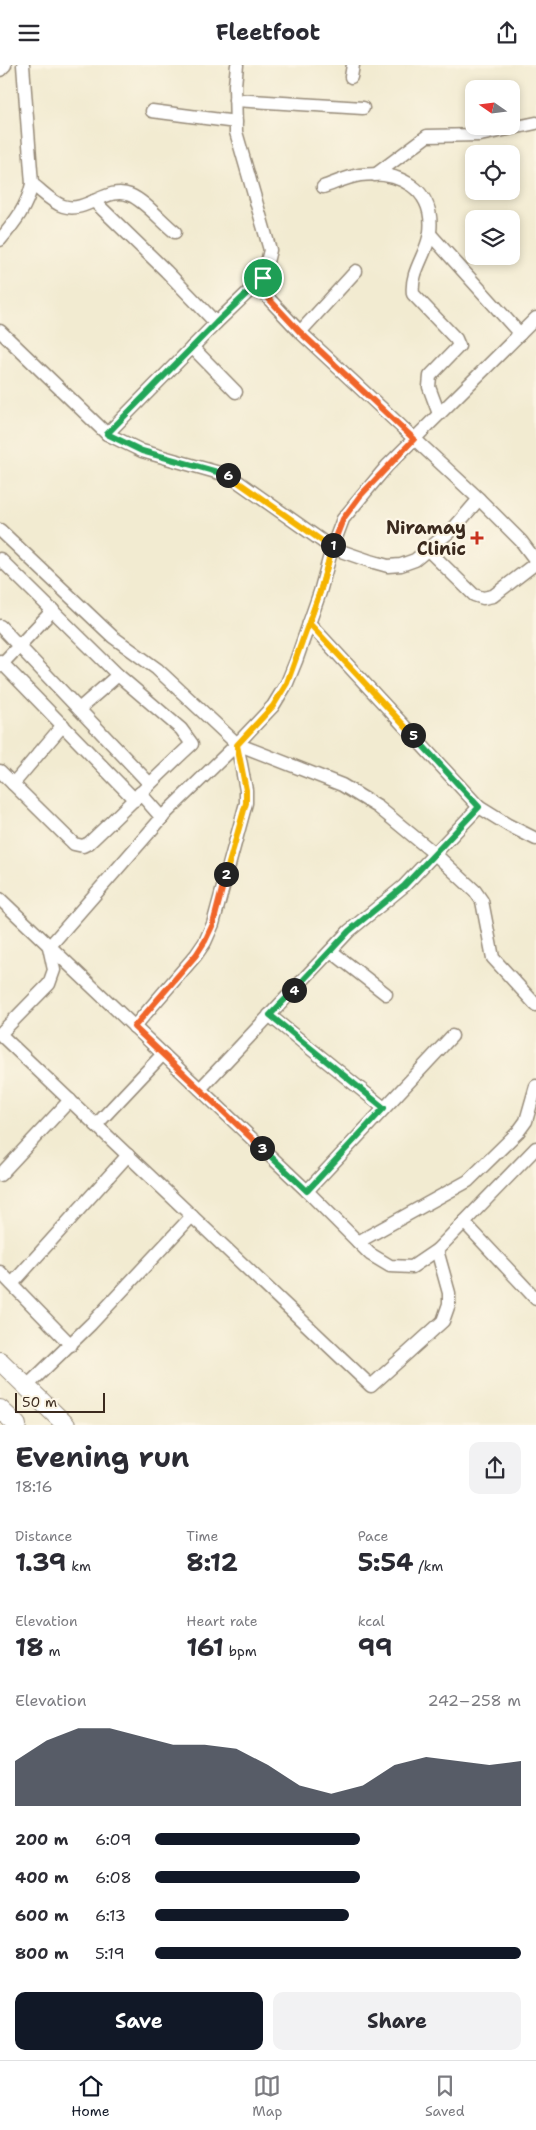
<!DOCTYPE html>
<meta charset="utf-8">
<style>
body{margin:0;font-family:"Shantell Sans",sans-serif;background:#f2f2f3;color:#2b2b33;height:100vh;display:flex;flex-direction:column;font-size:19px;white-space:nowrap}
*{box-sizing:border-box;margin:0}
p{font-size:16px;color:#7c7c81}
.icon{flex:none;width:28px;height:28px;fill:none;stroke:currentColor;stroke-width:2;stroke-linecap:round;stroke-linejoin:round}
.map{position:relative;height:1360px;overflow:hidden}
.drawer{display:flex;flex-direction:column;background:#fff;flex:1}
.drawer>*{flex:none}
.needle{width:32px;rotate:284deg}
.fabs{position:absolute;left:465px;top:15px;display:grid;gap:10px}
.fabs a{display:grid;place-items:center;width:55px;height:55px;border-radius:10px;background:#fff;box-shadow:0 2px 8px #0003;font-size:25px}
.scale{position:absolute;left:15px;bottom:12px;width:90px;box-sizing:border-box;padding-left:5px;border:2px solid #3b2a1e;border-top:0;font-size:14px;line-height:18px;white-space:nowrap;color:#3b2a1e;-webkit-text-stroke:4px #fcf5e5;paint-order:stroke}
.pin{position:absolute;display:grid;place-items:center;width:42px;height:42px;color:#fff;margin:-21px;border:2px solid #fff;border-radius:50%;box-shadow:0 1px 5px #0007}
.km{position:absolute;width:25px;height:25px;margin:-12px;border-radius:50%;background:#222;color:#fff;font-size:14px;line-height:25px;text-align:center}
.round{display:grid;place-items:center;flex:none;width:52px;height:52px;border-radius:10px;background:#f2f2f3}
.headline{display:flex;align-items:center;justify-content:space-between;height:85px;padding:0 15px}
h1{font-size:28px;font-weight:700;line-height:38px}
.metrics{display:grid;grid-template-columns:repeat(3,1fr);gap:8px;height:85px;padding:5px 15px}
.metrics div{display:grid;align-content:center}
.metrics b{font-size:25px;font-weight:700}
.metrics small{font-size:14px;font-weight:400}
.metrics p{font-size:14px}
.chart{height:140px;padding:10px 15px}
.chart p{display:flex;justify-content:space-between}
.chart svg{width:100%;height:90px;margin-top:5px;fill:#111827;opacity:.7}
.action{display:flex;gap:10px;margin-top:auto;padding:10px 15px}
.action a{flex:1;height:58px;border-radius:10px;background:#111827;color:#fff;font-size:20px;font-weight:700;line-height:58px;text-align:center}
.action a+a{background:#f2f2f3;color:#2b2b33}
ul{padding:0 15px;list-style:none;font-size:16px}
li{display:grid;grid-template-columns:80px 60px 1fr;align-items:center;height:38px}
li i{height:12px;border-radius:6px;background:#111827}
header{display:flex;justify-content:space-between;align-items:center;height:65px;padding:0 15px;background:#fff;font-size:22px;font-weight:700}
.dock{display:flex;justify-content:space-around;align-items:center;height:70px;border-top:1px solid #e1e1e2;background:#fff;font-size:14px;color:#7c7c81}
.dock a{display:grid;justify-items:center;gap:2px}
.dock .active{color:#111827}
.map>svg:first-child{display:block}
</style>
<header><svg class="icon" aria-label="menu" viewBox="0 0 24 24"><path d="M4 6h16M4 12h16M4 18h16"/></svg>Fleetfoot<svg class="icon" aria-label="share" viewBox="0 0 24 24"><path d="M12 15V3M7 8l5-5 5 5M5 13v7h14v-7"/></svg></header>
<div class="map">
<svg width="536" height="1360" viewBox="0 0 536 1360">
<rect width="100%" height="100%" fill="#fcf5e5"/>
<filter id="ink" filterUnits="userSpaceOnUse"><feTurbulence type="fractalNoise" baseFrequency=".02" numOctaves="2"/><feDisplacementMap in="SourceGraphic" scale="10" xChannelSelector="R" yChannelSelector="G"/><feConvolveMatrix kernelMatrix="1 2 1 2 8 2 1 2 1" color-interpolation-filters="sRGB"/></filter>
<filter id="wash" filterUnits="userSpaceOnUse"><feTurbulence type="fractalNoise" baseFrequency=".0096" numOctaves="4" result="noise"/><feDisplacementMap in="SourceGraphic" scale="20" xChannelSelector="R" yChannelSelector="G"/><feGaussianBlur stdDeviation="1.12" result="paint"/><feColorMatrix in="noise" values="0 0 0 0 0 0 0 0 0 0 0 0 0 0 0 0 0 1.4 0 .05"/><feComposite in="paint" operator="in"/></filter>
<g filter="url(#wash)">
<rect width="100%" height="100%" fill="#f2ebd1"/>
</g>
<g filter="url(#ink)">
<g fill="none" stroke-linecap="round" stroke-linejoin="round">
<defs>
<g id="street">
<path d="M0,5l5,-5"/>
<path d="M351,12l2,-12"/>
<path d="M235,35l128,8"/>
<path d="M152,46l84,11"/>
<path d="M375,110l52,-39 53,-1 56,-12"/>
<path d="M32,119c10,7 19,18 31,22 24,8 44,-21 67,-11 15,6 32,27 45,37"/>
<path d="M323,122c12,-4 24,-10 37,-12 39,-5 75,14 70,57 -2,21 -20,39 -17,62l43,45 3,7 -29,30 -1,11 10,27"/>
<path d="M94,136l72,70 50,52"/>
<path d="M430,169l90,100"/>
<path d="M0,175c15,-18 27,-33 32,-56l-9,-119"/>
<path d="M263,213l6,21 31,33 179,167 42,42 15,20"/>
<path d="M0,266l107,103 35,17 88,25 102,72 38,13 18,5 13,-1 14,-5 39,-32 25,-29"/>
<path d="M300,267l56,-61"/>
<path d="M192,282l44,45"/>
<path d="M107,369l109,-111 47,-45 7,-28 -34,-118 -1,-47 2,-20"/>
<path d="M0,465l113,107 44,32 80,75 105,41 36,22 57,47 40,37 7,10 11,57 43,47"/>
<path d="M429,486l45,44 9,3 10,-2 43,-33"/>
<path d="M0,494l118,116 63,54 11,15c-35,32 -68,66 -103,99l-6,3 -9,-2 -74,-73"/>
<path d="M309,558l170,184 29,18 28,14"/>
<path d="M0,561l149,157"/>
<path d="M0,596l135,139"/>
<path d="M0,601l53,-56"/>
<path d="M79,644l39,-34"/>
<path d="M13,719l50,-59"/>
<path d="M140,728l22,25"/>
<path d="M0,834l307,292 63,63 20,12 22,1 25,-17 99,-102"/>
<path d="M331,886l55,43"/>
<path d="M269,950l115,93"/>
<path d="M134,962l62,-72 9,-13 8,-18 33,-121v-13l-9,-46"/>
<path d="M0,969l49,-50 5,-14 -5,-23 118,-135 70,-68 36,-38 14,-23 9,-22 24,-69 12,-44 11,-29 44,-53 149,-148"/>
<path d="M0,969l371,352 72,-65 6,-17v-11l-12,-43"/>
<path d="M200,1024l149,-158 55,-45 75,-79"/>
<path d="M96,1060l67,-71"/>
<path d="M0,1110l70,-75"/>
<path d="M307,1126l145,-155"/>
<path d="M464,1157l72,77"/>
<path d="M358,1177l110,-61 50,-49 8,-11 10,-35"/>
<path d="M0,1207l71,73"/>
<path d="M12,1219l116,-129"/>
<path d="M26,1322l65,-63 101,-108"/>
</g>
<g id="secondary">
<path d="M0,1296l66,64"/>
<path d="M0,1344l17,16"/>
</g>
</defs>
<!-- street casing -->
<use href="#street" stroke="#968a78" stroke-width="15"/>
<!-- secondary casing -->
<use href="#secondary" stroke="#968a78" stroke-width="20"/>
<!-- street -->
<use href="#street" stroke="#fff" stroke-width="12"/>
<!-- secondary -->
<use href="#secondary" stroke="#fff" stroke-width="18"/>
</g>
</g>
<g fill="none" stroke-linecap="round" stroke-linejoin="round" filter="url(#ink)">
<defs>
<path id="split-1" d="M263,213l6,21 31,33 114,107 -54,57 -17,23 -10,26"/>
<path id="split-2" d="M226,809l20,-71v-13l-9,-45 36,-39 14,-23 33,-91 13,-47"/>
<path id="split-3" d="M226,809l-13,50 -8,17 -9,14 -62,72 128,121"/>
<path id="split-4" d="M262,1083l45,43 77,-83 -114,-93 24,-25"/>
<path id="split-5" d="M294,925l55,-59 55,-45 75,-79 -66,-72"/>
<path id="split-6" d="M228,410l104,73 -12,44 -11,31 104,112"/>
<path id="split-7" d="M228,410l-86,-24 -35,-17 109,-111 47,-45"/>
</defs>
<!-- split-1 casing -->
<use href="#split-1" stroke="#fff" stroke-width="10"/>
<!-- split-2 casing -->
<use href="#split-2" stroke="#fff" stroke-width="10"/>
<!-- split-3 casing -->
<use href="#split-3" stroke="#fff" stroke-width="10"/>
<!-- split-4 casing -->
<use href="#split-4" stroke="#fff" stroke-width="10"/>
<!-- split-5 casing -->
<use href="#split-5" stroke="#fff" stroke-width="10"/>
<!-- split-6 casing -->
<use href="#split-6" stroke="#fff" stroke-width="10"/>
<!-- split-7 casing -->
<use href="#split-7" stroke="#fff" stroke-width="10"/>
<!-- split-1 -->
<use href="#split-1" stroke="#f0652b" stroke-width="6"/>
<!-- split-2 -->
<use href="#split-2" stroke="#f5b400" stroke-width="6"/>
<!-- split-3 -->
<use href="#split-3" stroke="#f0652b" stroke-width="6"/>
<!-- split-4 -->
<use href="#split-4" stroke="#22a559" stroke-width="6"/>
<!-- split-5 -->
<use href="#split-5" stroke="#22a559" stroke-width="6"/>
<!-- split-6 -->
<use href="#split-6" stroke="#f5b400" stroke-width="6"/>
<!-- split-7 -->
<use href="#split-7" stroke="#22a559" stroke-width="6"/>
</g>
<!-- markers -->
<path fill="#c8321e" stroke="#fcf5e5" stroke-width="2" d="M474.5 465.5h5v5h5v5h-5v5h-5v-5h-5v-5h5z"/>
<g text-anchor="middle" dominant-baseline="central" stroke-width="4.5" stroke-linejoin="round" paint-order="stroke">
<!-- poi labels -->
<g font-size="18" font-weight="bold" fill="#3b2a1e" stroke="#fcf5e5" text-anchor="end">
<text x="466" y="463">Niramay<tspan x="466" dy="21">Clinic</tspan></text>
</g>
</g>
</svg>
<div class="fabs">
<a><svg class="needle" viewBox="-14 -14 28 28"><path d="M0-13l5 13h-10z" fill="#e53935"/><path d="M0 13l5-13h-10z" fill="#7c7c81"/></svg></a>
<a><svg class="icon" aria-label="locate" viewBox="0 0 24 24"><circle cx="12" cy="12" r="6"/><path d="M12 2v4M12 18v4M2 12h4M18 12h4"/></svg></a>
<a><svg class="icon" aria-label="layers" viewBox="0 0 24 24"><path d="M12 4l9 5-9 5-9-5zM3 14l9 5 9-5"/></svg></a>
</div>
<div class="scale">50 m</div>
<div class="pin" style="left:263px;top:213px;background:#1e9e55"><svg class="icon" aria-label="arrive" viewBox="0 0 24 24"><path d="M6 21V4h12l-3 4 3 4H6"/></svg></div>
<b class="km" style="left:333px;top:480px">1</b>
<b class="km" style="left:226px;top:809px">2</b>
<b class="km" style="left:262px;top:1083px">3</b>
<b class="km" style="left:294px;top:925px">4</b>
<b class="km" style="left:413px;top:670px">5</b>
<b class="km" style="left:228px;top:410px">6</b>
</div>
<section class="drawer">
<div class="headline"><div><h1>Evening run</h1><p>18:16</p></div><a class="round"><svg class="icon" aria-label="share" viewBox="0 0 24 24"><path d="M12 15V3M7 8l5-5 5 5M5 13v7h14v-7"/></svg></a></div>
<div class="metrics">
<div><p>Distance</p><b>1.39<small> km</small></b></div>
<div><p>Time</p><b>8:12</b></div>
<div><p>Pace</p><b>5:54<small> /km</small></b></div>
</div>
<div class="metrics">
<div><p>Elevation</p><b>18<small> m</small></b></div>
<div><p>Heart rate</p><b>161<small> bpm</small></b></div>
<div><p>kcal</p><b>99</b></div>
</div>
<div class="chart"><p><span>Elevation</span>242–258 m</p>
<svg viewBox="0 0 160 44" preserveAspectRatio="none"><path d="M0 44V22L10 12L20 6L30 6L40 10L50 14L60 14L70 16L80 24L90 34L100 38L110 34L120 24L130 20L140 22L150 24L160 22V44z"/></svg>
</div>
<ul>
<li><b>200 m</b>6:09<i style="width:56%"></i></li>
<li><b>400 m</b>6:08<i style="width:56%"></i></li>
<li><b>600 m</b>6:13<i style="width:53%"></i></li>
<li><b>800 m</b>5:19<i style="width:100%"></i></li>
</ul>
<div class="action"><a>Save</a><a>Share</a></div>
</section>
<nav class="dock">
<a class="active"><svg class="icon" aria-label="home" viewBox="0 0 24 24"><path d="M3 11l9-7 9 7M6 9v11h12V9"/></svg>Home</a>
<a><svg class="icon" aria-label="map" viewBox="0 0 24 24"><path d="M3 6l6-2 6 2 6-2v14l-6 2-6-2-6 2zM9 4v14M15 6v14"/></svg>Map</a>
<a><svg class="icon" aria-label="saved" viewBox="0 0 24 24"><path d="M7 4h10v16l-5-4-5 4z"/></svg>Saved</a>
</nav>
